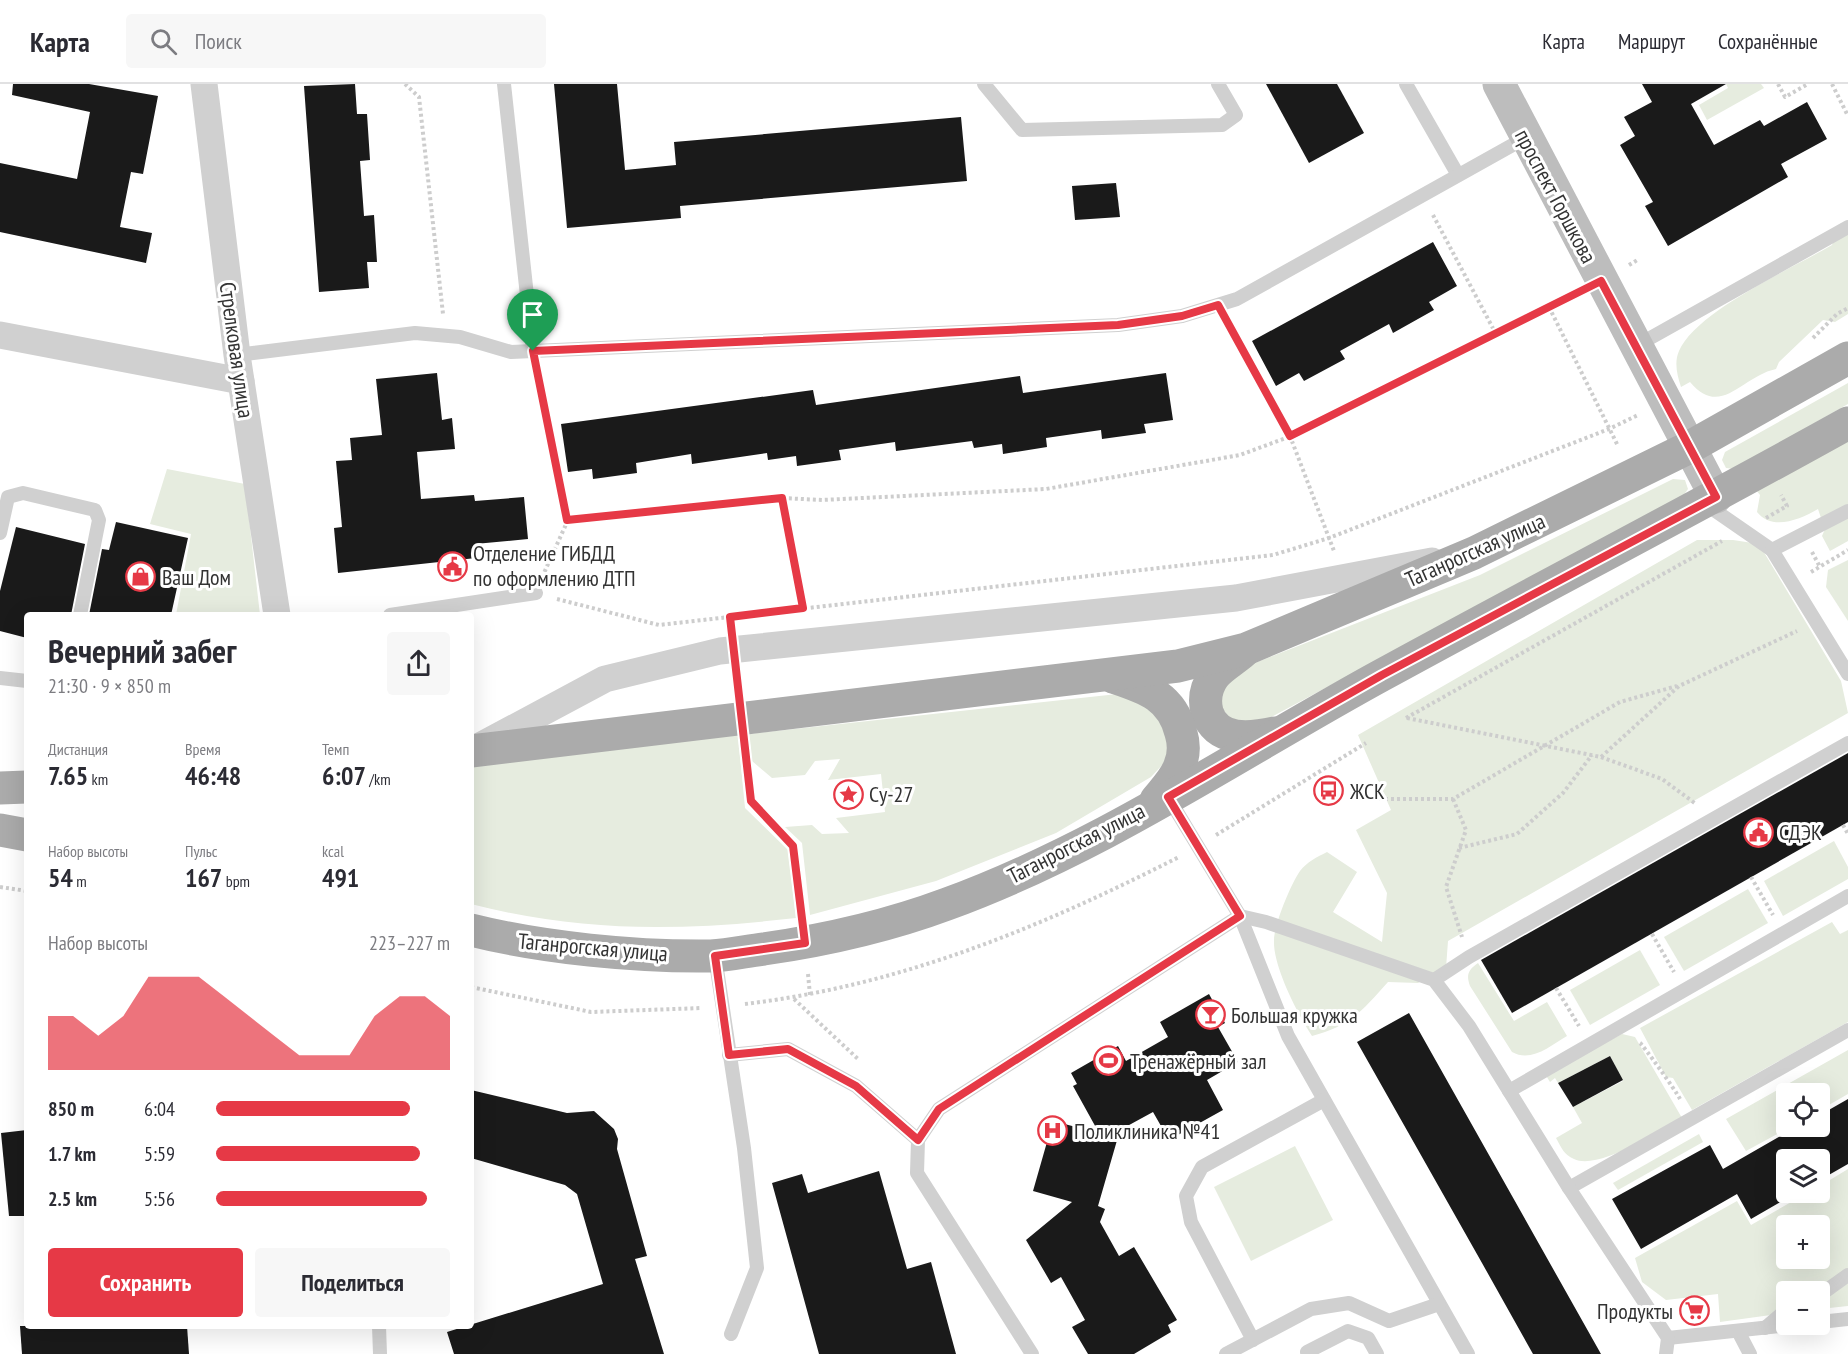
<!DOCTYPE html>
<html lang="ru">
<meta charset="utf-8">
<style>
body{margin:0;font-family:"PT Sans Narrow",sans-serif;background:#f7f7f7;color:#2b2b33;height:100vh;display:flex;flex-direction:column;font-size:22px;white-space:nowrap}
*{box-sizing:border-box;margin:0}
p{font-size:20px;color:#7c7c81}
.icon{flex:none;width:33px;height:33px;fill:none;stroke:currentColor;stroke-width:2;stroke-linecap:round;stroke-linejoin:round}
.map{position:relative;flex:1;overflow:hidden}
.sheet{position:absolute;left:24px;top:528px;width:450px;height:717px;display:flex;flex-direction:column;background:#fff;border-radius:6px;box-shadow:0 6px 24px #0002}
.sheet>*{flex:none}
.fabs{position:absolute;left:1776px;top:999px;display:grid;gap:12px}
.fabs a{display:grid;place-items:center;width:54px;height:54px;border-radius:6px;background:#fff;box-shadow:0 6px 24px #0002;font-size:30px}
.pin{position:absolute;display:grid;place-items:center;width:51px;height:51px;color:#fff;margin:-62px -26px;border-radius:50% 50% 50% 0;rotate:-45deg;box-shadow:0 0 6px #0007}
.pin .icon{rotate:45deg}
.round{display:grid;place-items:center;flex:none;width:63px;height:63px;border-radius:6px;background:#f7f7f7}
.head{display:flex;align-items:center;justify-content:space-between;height:102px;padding:0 24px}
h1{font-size:33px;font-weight:800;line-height:45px}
.metrics{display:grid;grid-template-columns:repeat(3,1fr);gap:9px;height:102px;padding:6px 24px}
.metrics div{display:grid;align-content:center}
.metrics b{font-size:26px;font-weight:800}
.metrics small{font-size:16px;font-weight:400}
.metrics p{font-size:16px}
.chart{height:168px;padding:12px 24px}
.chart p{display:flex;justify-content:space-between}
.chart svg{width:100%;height:108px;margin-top:6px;fill:#e63946;opacity:.7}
.action{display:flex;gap:12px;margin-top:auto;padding:12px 24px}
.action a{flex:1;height:69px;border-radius:6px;background:#e63946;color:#fff;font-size:24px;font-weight:800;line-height:69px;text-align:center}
.action a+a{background:#f7f7f7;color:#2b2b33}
ul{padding:0 24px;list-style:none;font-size:20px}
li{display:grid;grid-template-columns:96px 72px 1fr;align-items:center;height:45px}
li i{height:15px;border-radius:8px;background:#e63946}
header{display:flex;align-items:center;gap:36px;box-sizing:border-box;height:84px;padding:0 30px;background:#fff;border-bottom:2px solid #e1e1e2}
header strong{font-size:28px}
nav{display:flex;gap:33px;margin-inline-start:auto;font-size:21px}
.search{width:420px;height:54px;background:#f7f7f7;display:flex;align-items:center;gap:15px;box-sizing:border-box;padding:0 21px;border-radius:6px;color:#7c7c81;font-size:22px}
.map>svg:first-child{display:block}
</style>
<header>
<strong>Карта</strong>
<div class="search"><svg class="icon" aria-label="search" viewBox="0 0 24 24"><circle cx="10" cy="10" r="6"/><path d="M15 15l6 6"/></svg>Поиск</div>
<nav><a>Карта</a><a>Маршрут</a><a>Сохранённые</a></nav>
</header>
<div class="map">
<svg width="1848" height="1270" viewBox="0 0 1848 1270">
<rect width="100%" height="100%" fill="#fff"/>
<!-- green -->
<g fill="#e6ecdf" fill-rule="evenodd">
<path d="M1726,0h35l3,4 -57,32 -8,-15 29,-17z"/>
<path d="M1848,144v86l-13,8 -12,-2 -44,42 -3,7c-34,7 -55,50 -86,13l-9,5c-4,-12 -7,-25 -2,-36 17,-40 114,-83 153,-106l6,-16z"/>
<path d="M1848,299v21l-114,65 -8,-1 -4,-8 3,-8z"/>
<path d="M1835,355l13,3v66l-27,10 -3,-9c-19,11 -46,22 -61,3l3,-17 -4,-5z"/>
<path d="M167,385l78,15 15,131h-84l15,-81 -41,-10z"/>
<path d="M1673,395l12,1 3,9 -5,7 -434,233h-11l-26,-34 22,-24 246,-96z"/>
<path d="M1848,431v26l-18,10 -8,-15 4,-9z"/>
<path d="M1697,456h36l26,4 82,137 7,32 -400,228 -2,27 -28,15 -30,-1c-25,28 -38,44 -76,54 -14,-21 -39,-70 -38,-95 0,-17 17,-57 26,-70 7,-9 17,-14 27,-19l30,20 -24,40 49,30 5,-49 -31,-63 35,-20 -33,-75z"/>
<path d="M1848,476v61l-22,-34 2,-17z"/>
<path d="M1136,608l19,10 16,39 -5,20 -15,16 -95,56 -120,48 -126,34 -8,-72 -17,-16 27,-2 10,9 27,-1 -13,-15 49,-6 -4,-38 -53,6 12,-21 -25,2 -10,14 -33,3 -20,-17 -3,-27z"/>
<path d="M738,651l7,73 43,42 8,68c-114,13 -214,15 -325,-14v-139z"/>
<path d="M1834,757l14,26v12l-65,37 -19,-35z"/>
<path d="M1748,805l20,34 -84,48 -20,-34z"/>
<path d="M1832,838l8,12 8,-4v92l-156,88 -19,-32 -7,-1 -26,-49z"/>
<path d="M1640,866l20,35 -70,40 -20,-35z"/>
<path d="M1478,879l36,58 33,-19 20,34c-17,10 -36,27 -55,16l-42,-66c-4,-11 -2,-16 8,-23z"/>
<path d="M1622,950l13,3 47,81c-23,13 -84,53 -108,41 -10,-4 -13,-12 -18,-21l26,-15 -9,-16 50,-26 -13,-25 -52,27 -3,-5 -5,4 -5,-8z"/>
<path d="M1848,966v44l-28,16v-16h-34v32l4,1 -44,24 -20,-32z"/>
<path d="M1699,1050l4,8 -85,48 -5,-7z"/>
<path d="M1295,1062l38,74 -82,41 -37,-74z"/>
<path d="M1848,1085v137l-28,3v-17h-34v21l-66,9 -2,-28 -52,6 -24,-18 -7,-24 102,-57 14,24 56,-32 13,-1v-6zM1786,1142h34v32h-34z"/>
</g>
<!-- building -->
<g fill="#1a1a1a">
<path d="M13,0h76l69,12 -15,78 -12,-2 -11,55 32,6 -6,30 -146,-31v-69l77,16 13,-67 -78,-17z"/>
<path d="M355,0l2,30h10l3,46 -10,1 4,55 10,-1 3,47h-10l2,26 -50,4 -15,-206z"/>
<path d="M554,0h63l8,86 51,-5 -2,-23 287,-25 6,64 -287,25 1,12 -114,10z"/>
<path d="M1266,0h71l27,49 -55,30z"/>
<path d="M1642,0h84l-35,20 23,41 46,-25 4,6 43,-24 20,37 -46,25 7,13 -120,69 -23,-40 8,-4 -33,-57 15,-9 -11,-19 28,-15z"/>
<path d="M1116,99l4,34 -45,3 -3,-34z"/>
<path d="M1433,158l24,44 -28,16 5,8 -41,23 -4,-9 -49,27 5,8 -41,22 -5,-8 -23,13 -24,-45z"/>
<path d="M437,289l5,47 10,-2 3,31 -38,3 4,47 53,-4 1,6 49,-4 4,42 -53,5 1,14 -138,15 -4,-45 8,-1 -6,-66 16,-1 -2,-22 32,-3 -6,-56z"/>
<path d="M1166,289l7,47 -29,4 2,9 -44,6 -1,-9 -55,8 1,9 -44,7 -1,-10 -28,4 -2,-7 -76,10 -1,-9 -56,8 2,10 -44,6 -1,-10 -28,4 -1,-7 -75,11 -1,-10 -55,9 1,10 -44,6 -1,-10 -24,3 -7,-48 252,-34 3,15 204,-29 3,17z"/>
<path d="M116,438l72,16 -17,77h-82l13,-66 7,1z"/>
<path d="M16,443l69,17 -14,71h-44v23l-27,-7v-40z"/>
<path d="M1848,669v69l-336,191 -31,-53z"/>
<path d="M1209,910l16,29 -7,4 20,35 -31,18 16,30 -54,30 -16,-28 -33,18 -22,76 7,3 -5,13 19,34 15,-9 43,73 -9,5 3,7 -37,22h-46l-16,-27 13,-7 -24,-43 -10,6 -25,-43 46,-38 -39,-11 20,-70 46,12 -26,-47 4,-2 -6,-11 47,-27 8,15 42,-24 -8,-15z"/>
<path d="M1409,929l192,341h-68l-51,-91 -125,-221z"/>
<path d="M1610,972l13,24 -50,27 -15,-24z"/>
<path d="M471,1006l96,23 27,-2 20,18 4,10 -1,10 30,107 -12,3 29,95h-210l-7,-22 156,-48 -26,-90 -12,-9 -94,-27z"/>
<path d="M1848,1015v65l-28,16v-20h-34v32h12l-47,27 -14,-25 -96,55 -29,-50 98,-54 13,24 75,-43h22v-11z"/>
<path d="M27,1046v86h-18l-8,-83z"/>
<path d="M879,1087l28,98 24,-7 25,92h-137l-47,-171 30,-9 6,19z"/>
<path d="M20,1242h167l2,28h-167z"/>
</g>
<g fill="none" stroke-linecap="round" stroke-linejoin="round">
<!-- path -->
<g stroke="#cdcdcd" stroke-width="4" stroke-dasharray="3 3" stroke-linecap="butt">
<path d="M405,0l14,13 24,217"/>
<path d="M1778,0l7,13 23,-13"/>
<path d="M1832,0l16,32"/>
<path d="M1433,131l63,119"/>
<path d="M1629,181l10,-6"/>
<path d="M1549,223l69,139"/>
<path d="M1229,241l61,111 44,115"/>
<path d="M1813,254l24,-24 11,-6"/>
<path d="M538,289l30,147 -24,53"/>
<path d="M782,414l21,110"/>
<path d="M1766,434l21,-12 -6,-11"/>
<path d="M568,436l214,-22 40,2 224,-11 194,-34 62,-23 273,-138"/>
<path d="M1812,468l8,15"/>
<path d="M1811,488l37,-22"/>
<path d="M557,515l102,26 614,-70 56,-17 280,-109 29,-14"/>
<path d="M1406,634l316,-177"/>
<path d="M1407,634l194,39 78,-71 118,-55"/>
<path d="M744,665l7,52 42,45 8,64"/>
<path d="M1601,673l61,22 34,25"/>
<path d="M1349,715h104l167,-97 57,-16"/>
<path d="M1453,715l13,31 -20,57 16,50"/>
<path d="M1843,741l5,9"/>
<path d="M1216,751l150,-92"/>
<path d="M1459,764l58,-14 46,-41 29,-38"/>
<path d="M1751,793l22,38"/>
<path d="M0,803l27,4"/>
<path d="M1652,850l22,38"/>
<path d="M808,890l2,21"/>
<path d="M471,903l120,25 111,-4"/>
<path d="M1556,904l23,38"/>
<path d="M794,915l64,60"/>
<path d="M745,920c157,-19 294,-76 434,-147"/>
<path d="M1640,959c3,2 36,48 40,56"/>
</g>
<!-- lane -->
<g stroke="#d0d0d0" stroke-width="14">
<path d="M504,0l29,267"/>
<path d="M984,0l38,46 200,-5 14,-10 -18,-31"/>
<path d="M1406,0l52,91"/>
<path d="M1636,262l212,-119"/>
<path d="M237,271l178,-22 45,4 51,15 607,-27 64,-9 55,-17 288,-161"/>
<path d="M1704,419l68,47 76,-39"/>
<path d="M0,449l8,-36 15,-4 72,17 4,10 -19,95"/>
<path d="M1772,466l76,124"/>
<path d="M390,531l146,-22"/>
<path d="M0,594l27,3"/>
<path d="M1168,713l72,119 48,120 180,318"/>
<path d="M715,872l29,192 13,120 -26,66"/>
<path d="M1434,896l35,-23 379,-214"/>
<path d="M729,971l59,-6 68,37 62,54"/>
<path d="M1509,1007l339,-195"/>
<path d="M1569,1104l279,-158"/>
<path d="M1820,1211l28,-20"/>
<path d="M1820,1238l28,-3"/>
<path d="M379,1242l1,28"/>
<path d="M1765,1244l21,-18"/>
<path d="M1738,1247l12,23"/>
<path d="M1668,1254l130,-14"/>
<path d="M1253,1256l-62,-118 -5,-26 16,-29 122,-67"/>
<path d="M1307,1268l41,-21 20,7 9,16"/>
<path d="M1032,1270l-115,-181 1,-33 21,-31 301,-193 26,6 168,58 35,46 100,162 99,150 -2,16"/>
<path d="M1226,1270l85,-45 38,-6 40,18 50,-17"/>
</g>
<!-- street -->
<g stroke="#d0d0d0" stroke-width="27">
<path d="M204,0l33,271 40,260"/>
<path d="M0,251l241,46"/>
<path d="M480,662l125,-67 115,-28 516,-53 196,-37"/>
</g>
<!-- secondary -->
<path stroke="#bdbdbd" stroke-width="33" d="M1499,0l217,413"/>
<!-- primary -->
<g stroke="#ababab" stroke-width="33">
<path d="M1243,568c-9,8 -22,15 -29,24 -8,11 -10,24 -7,36 10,31 44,26 68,21"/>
<path d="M1113,593c33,11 59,19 68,56 3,10 3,22 -1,32 -4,13 -16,25 -24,35"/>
<path d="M471,667l707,-85 68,-17 228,-96 216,-106 158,-89"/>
<path d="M0,704l27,-1"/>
<path d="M0,746l27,5"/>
<path d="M471,846c72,18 165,27 240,26 18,-1 36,-5 53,-7 62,-9 124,-23 183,-45 154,-56 292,-151 435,-229 155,-85 312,-166 466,-252"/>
</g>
</g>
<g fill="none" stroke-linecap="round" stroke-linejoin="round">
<defs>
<path id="route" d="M1601,197l115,216 -334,178 -214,122 72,119 -301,193 -21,31 -62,-54 -68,-37 -59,6 -14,-99 90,-13 -12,-97 -42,-45 -21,-184 73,-9 -21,-110 -215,22 -34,-169 585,-26 64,-9 36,-11 72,131z"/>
</defs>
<!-- route casing -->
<use href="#route" stroke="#fff" stroke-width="12"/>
<!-- route -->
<use href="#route" stroke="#e63946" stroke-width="8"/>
</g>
<!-- icons -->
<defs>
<symbol id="civic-ring" viewBox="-11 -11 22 22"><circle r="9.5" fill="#fff" stroke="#e63946" stroke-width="1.5"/><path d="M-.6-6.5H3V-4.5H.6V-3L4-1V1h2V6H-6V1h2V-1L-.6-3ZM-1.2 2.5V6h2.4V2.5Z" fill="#e63946"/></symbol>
<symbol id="shop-ring" viewBox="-11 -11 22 22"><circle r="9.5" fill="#fff" stroke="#e63946" stroke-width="1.5"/><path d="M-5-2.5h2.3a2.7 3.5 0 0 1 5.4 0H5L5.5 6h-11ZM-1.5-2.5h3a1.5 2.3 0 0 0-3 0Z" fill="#e63946"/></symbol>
<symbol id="bus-ring" viewBox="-11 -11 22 22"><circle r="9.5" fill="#fff" stroke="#e63946" stroke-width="1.5"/><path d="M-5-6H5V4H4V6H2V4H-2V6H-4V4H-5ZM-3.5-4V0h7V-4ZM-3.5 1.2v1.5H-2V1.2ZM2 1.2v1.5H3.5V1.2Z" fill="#e63946"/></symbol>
<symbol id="sight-ring" viewBox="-11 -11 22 22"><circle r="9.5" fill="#fff" stroke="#e63946" stroke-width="1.5"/><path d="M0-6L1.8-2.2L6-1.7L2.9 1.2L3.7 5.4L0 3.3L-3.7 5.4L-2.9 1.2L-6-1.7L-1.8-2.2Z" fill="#e63946"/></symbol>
<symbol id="bar-ring" viewBox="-11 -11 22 22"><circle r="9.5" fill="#fff" stroke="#e63946" stroke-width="1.5"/><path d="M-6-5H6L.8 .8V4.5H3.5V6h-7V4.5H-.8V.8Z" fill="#e63946"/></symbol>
<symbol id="stadium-ring" viewBox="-11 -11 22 22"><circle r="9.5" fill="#fff" stroke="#e63946" stroke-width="1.5"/><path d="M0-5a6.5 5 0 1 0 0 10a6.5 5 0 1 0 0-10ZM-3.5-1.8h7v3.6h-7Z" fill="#e63946"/></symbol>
<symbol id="hospital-ring" viewBox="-11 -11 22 22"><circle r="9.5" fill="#fff" stroke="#e63946" stroke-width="1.5"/><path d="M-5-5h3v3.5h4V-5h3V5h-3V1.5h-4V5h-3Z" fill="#e63946"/></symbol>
<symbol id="supermarket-ring" viewBox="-11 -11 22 22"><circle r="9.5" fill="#fff" stroke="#e63946" stroke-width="1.5"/><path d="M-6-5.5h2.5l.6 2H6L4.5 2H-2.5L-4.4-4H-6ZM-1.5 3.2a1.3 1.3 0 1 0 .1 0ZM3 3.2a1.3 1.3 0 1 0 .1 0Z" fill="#e63946"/></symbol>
</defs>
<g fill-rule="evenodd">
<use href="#civic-ring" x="436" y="466" width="33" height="33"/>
<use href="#shop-ring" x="124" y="476" width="33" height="33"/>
<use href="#bus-ring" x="1312" y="690" width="33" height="33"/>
<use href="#sight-ring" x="832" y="694" width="33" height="33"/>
<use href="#civic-ring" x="1742" y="732" width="33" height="33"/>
<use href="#bar-ring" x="1194" y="914" width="33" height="33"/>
<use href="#stadium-ring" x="1092" y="960" width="33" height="33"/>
<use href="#hospital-ring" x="1036" y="1030" width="33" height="33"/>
<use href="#supermarket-ring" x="1678" y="1210" width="33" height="33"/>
</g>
<g text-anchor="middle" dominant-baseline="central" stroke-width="6" stroke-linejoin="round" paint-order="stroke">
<!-- street labels -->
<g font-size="22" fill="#333" stroke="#fff">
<text transform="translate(1556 112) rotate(62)">проспект Горшкова</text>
<text transform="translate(237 266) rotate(82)">Стрелковая улица</text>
<text transform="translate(1475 466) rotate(-24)">Таганрогская улица</text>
<text transform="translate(1076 759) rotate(-27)">Таганрогская улица</text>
<text transform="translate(593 863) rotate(5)">Таганрогская улица</text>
</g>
<!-- poi labels -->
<g font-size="22" fill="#333" stroke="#fff" text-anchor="start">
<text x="473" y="469">Отделение ГИБДД<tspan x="473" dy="25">по оформлению ДТП</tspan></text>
<text x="162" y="493">Ваш Дом</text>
<text x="1350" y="707">ЖСК</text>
<text x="869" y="710">Су-27</text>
<text x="1779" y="748">СДЭК</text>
<text x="1231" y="931">Большая кружка</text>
<text x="1130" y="977">Тренажёрный зал</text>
<text x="1074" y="1047">Поликлиника №41</text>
<text x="1673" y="1227" text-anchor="end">Продукты</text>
</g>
</g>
</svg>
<div class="fabs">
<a><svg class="icon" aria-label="locate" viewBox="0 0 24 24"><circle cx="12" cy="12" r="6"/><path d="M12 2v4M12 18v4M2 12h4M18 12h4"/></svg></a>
<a><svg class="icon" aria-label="layers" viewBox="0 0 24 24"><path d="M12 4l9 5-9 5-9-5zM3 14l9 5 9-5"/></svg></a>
<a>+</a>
<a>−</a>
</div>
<div class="pin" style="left:533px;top:267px;background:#1e9e55"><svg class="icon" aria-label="arrive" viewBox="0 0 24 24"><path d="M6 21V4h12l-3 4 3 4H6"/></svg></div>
<section class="sheet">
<div class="head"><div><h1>Вечерний забег</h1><p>21:30 · 9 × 850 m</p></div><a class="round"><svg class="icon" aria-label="share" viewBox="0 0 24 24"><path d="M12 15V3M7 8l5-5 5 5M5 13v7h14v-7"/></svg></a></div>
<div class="metrics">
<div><p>Дистанция</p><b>7.65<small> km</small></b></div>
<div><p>Время</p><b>46:48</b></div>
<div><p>Темп</p><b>6:07<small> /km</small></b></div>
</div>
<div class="metrics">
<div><p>Набор высоты</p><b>54<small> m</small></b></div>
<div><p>Пульс</p><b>167<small> bpm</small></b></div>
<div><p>kcal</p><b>491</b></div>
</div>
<div class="chart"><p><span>Набор высоты</span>223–227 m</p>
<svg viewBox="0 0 160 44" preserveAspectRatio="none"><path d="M0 44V22L10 22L20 30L30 22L40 6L50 6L60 6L70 14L80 22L90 30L100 38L110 38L120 38L130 22L140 14L150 14L160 22V44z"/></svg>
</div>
<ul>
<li><b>850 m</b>6:04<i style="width:83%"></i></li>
<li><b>1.7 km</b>5:59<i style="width:87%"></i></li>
<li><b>2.5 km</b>5:56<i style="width:90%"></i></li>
</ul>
<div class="action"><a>Сохранить</a><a>Поделиться</a></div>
</section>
</div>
